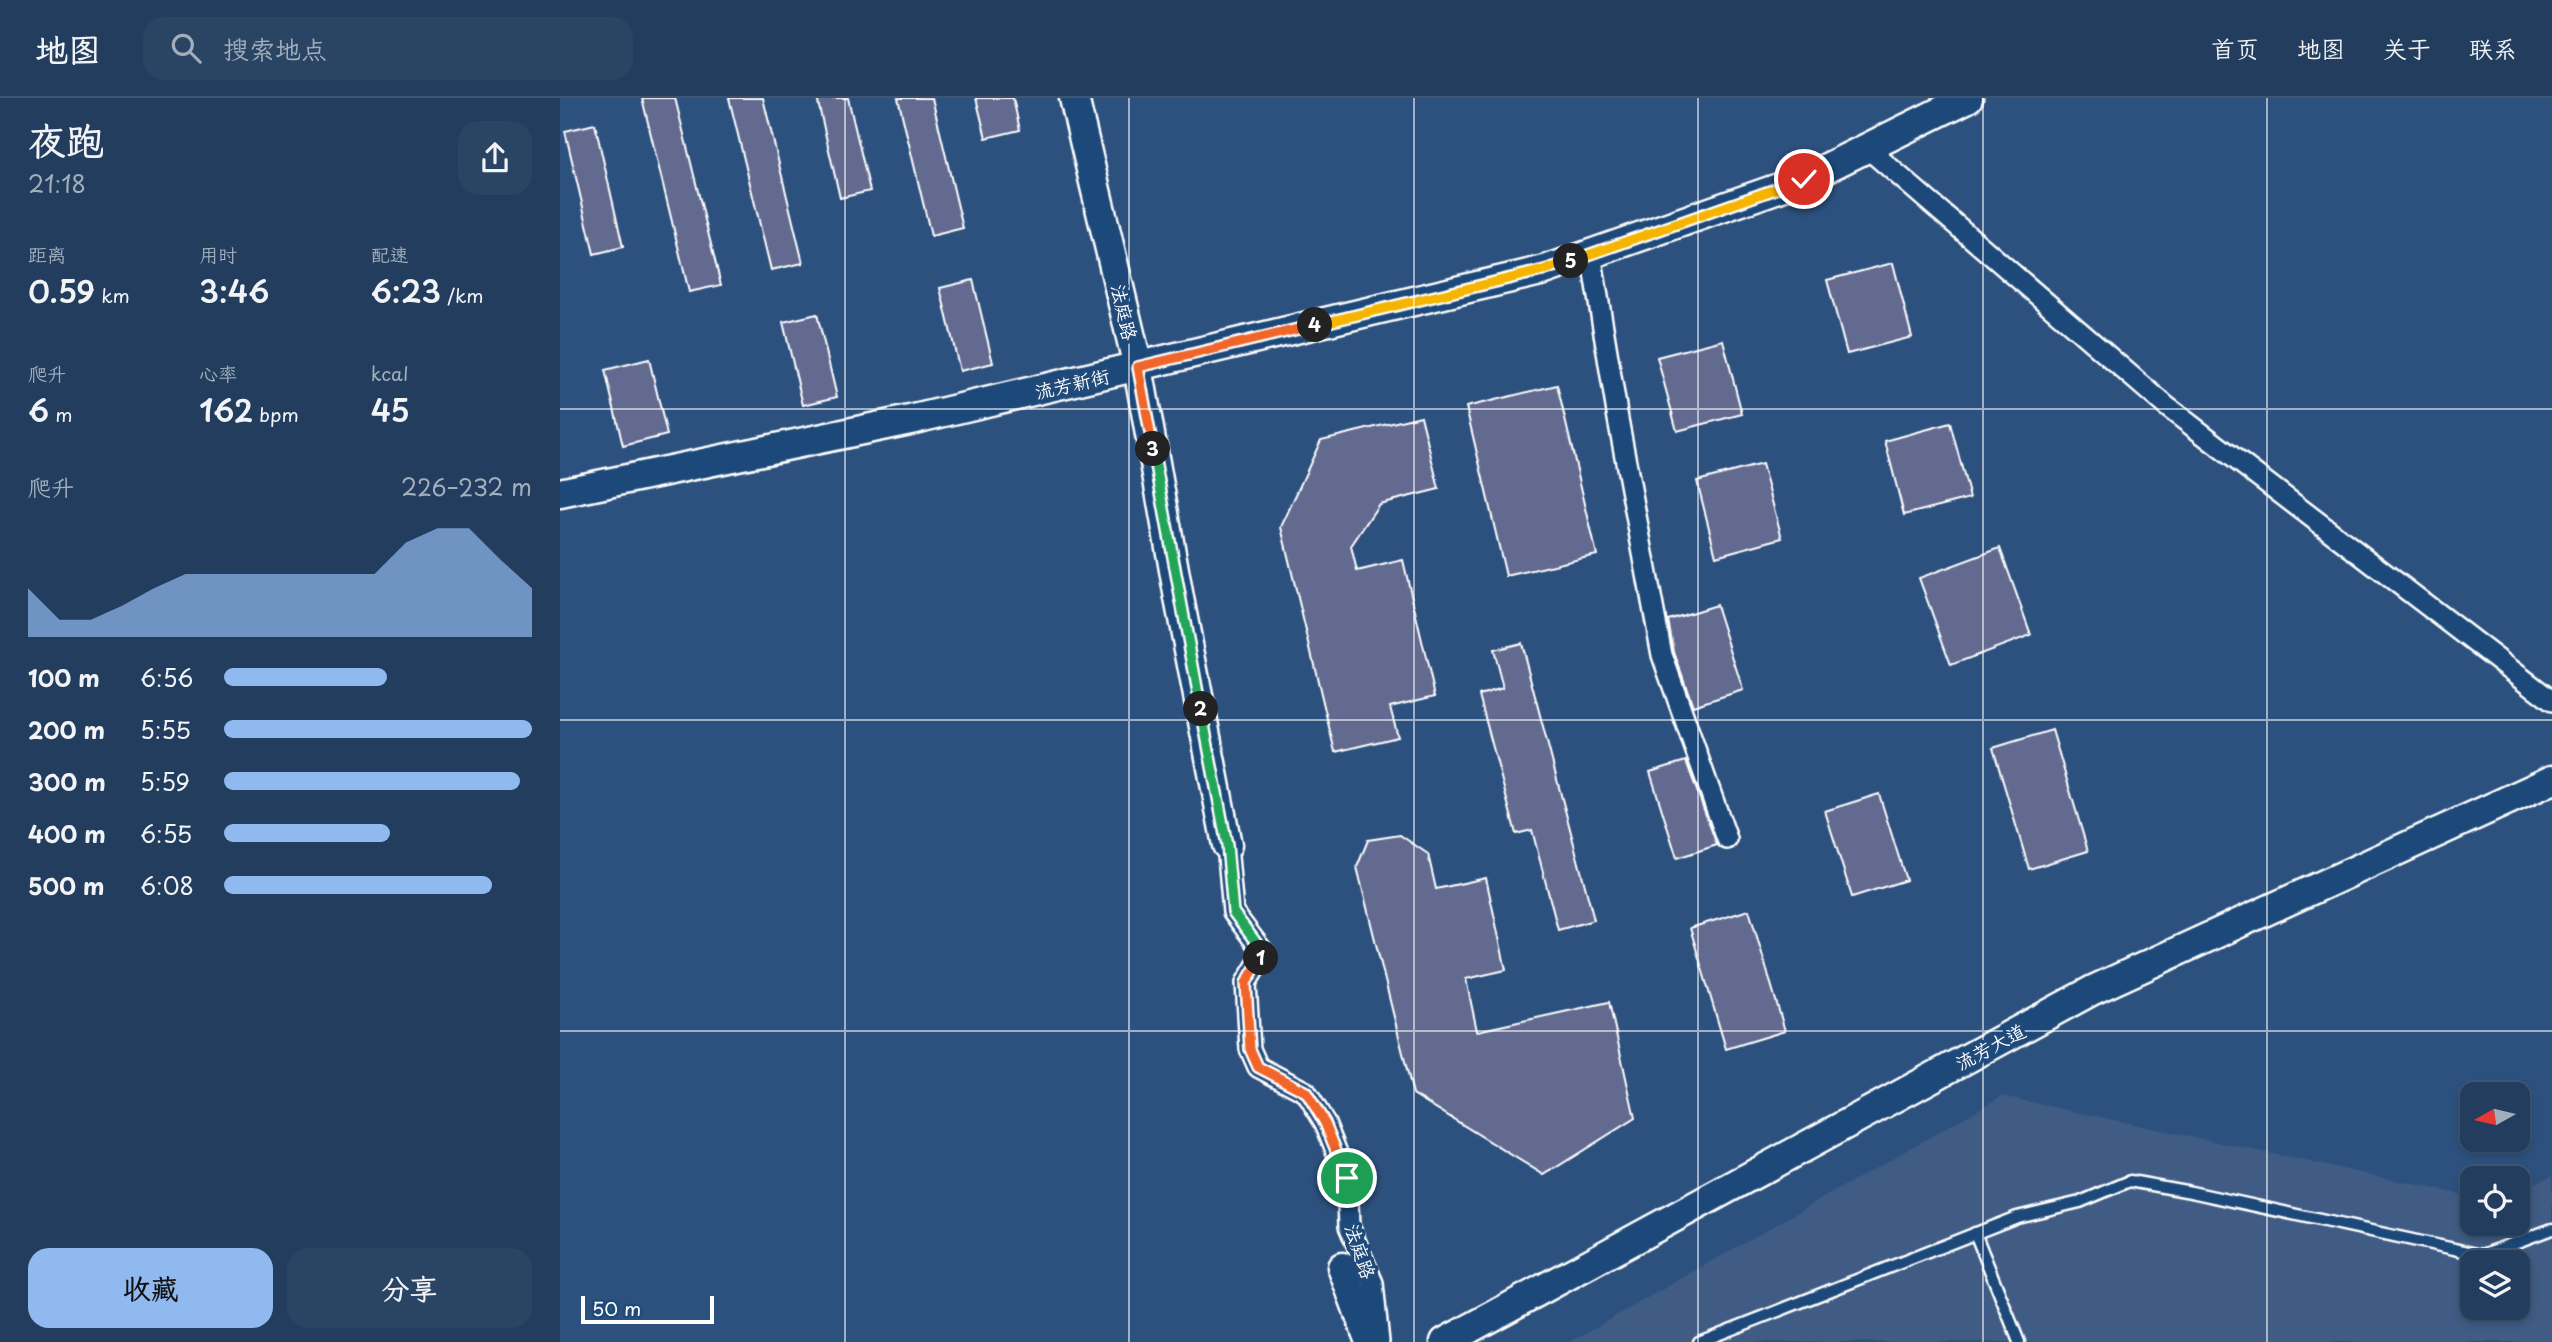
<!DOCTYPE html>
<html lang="zh">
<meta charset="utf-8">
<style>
body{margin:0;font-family:"Playpen Sans","LXGW WenKai TC",sans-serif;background:#2a4464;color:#f1f3f6;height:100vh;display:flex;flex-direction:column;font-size:26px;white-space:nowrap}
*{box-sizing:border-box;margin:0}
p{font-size:23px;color:#a2aebc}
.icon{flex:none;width:38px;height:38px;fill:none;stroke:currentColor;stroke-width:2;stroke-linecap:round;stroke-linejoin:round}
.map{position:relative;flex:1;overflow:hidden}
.side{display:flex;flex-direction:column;background:#223d5e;width:560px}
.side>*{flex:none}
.needle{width:46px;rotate:262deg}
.fabs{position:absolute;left:1900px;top:984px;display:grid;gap:14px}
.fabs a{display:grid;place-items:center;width:70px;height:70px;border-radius:14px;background:#223d5e;box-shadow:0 4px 10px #0003,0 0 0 2px #3f5673;font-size:35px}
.scale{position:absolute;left:21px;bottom:18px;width:133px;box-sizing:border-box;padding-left:7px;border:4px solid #fff;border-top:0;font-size:19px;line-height:24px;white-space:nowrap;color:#fff;-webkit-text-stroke:5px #1f4a7a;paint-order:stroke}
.pin{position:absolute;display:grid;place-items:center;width:60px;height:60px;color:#fff;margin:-30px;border:4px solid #fff;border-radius:50%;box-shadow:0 2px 7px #0007}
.km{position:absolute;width:35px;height:35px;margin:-18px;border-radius:50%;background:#222;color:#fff;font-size:19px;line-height:35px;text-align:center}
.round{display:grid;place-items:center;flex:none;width:74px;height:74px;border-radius:21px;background:#2a4464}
.headline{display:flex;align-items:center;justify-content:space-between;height:119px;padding:0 28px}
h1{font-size:38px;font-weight:600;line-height:52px}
.metrics{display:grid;grid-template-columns:repeat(3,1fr);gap:10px;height:119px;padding:7px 28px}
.metrics div{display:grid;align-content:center}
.metrics b{font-size:30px;font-weight:600}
.metrics small{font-size:19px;font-weight:400}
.metrics p{font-size:19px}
.chart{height:196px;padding:14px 28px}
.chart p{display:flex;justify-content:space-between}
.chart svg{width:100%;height:126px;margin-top:7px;fill:#90b9f0;opacity:.7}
.button{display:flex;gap:14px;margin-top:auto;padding:14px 28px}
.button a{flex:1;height:80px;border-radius:21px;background:#90b9f0;color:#111;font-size:28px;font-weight:600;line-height:80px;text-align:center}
.button a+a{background:#2a4464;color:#f1f3f6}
ul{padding:0 28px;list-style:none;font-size:23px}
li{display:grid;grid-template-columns:112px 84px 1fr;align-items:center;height:52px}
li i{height:18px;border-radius:9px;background:#90b9f0}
header{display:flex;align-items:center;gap:42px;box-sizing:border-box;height:98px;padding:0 35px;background:#223d5e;border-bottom:2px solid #3f5673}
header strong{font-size:33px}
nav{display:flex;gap:38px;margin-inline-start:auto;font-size:24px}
.search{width:490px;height:63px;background:#2a4464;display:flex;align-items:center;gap:18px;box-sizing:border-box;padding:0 24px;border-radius:21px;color:#a2aebc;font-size:26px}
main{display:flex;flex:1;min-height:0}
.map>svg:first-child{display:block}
</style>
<header>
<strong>地图</strong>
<div class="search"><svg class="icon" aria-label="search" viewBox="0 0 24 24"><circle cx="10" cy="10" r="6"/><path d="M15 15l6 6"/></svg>搜索地点</div>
<nav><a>首页</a><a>地图</a><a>关于</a><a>联系</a></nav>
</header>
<main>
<section class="side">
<div class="headline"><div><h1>夜跑</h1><p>21:18</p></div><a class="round"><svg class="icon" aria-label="share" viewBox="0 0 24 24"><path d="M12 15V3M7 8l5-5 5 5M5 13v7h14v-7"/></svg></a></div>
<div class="metrics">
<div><p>距离</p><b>0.59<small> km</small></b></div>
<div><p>用时</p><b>3:46</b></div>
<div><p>配速</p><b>6:23<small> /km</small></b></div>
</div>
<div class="metrics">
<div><p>爬升</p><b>6<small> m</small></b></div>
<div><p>心率</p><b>162<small> bpm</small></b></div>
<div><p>kcal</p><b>45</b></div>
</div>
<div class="chart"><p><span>爬升</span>226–232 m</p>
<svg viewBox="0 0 160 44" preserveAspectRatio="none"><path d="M0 44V27L10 38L20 38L30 33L40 27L50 22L60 22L70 22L80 22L90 22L100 22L110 22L120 11L130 6L140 6L150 17L160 27V44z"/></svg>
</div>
<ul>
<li><b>100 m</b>6:56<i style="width:53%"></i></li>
<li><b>200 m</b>5:55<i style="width:100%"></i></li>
<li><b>300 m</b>5:59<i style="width:96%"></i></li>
<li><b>400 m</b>6:55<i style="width:54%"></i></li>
<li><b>500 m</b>6:08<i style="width:87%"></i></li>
</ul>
<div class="button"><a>收藏</a><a>分享</a></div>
</section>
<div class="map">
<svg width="1992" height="1244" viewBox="0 0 1992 1244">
<rect width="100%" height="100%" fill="#2d517e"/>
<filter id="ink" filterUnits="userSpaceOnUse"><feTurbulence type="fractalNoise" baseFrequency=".0143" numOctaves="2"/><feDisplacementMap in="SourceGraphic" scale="14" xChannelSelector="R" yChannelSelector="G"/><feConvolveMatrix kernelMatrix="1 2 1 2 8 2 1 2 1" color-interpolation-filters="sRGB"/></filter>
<g filter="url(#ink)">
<!-- built -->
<path fill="#415c85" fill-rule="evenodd" d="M1442,998l471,101v26h45v-33l34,-14v166h-982zM1913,1164h45v45h-45z"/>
<!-- building -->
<g fill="#636b90" stroke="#fff" stroke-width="2">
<path d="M82,0h33l46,187 -32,7z"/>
<path d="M169,0h34l40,165 -32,7z"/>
<path d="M257,0h31l22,93 -30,7z"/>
<path d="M338,0h34l31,130 -32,8z"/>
<path d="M416,0h37l7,32 -34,8z"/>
<path d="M35,26l28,123 -29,7 -29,-123z"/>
<path d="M1333,165l19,74 -65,17 -20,-74z"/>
<path d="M413,182l20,83 -33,8 -20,-83z"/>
<path d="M257,216l20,83 -34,8 -20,-83z"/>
<path d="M1163,242l19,74 -65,17 -20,-74z"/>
<path d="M89,261l18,76 -44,11 -18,-76z"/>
<path d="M997,287l40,170 -91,21 -40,-169z"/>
<path d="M861,318l18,73 -60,15 -28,42 6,25 46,-11 32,136 -45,11 8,30 -63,15 -54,-225 40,-87z"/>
<path d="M1390,325l20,75 -66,17 -19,-74z"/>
<path d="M1202,366l20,74 -66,18 -19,-75z"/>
<path d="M1440,450l31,87 -80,30 -32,-87z"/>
<path d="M1156,507l27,85 -50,16 -19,-54 -6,-32z"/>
<path d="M961,545l73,277 -36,10 -26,-100 -16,4 -37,-139 24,-7 -10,-38z"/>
<path d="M1492,632l36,121 -59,18 -36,-121z"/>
<path d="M1126,663l31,84 -40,13 -27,-86z"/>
<path d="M1319,696l27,86 -54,17 -27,-86z"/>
<path d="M840,737l28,19 8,35 50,-11 20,92 -40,9 11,52 132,-29 26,116 -91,57 -131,-81 -56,-227 11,-27z"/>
<path d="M1189,812l36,121 -59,18 -36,-121z"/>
</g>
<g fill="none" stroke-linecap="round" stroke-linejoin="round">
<defs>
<g id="lane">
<path d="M1415,1135l44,109"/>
<path d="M1139,1244l318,-125 63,-15 50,-21 61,11 291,63 70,-26"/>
</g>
<g id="street">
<path d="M1307,50l299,258 386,295"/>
<path d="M1031,156l27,165 44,236 65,184"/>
<path d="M667,747l6,67 31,41 -18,30 4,66 8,18 48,25 19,31 22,55 2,48 24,57 6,59"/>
</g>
<g id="secondary">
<path d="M514,0l64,269 41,231 48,247"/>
<path d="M0,395l350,-73 635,-150 259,-91 164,-81"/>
<path d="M782,1169l28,75"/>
<path d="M885,1244l648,-352 459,-210"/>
</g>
</defs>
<!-- lane casing -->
<use href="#lane" stroke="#fff" stroke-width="15"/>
<!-- street casing -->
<use href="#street" stroke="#fff" stroke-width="24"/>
<!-- secondary casing -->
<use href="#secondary" stroke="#fff" stroke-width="33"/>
<!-- lane -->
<use href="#lane" stroke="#1f4a7a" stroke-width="10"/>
<!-- street -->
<use href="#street" stroke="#1f4a7a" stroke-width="19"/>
<!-- secondary -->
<use href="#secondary" stroke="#1f4a7a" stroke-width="28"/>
</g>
</g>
<g fill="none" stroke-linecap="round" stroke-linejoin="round" filter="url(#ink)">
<defs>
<path id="split-1" d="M701,860l-15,25 4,66 8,18 48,25 19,31 22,55"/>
<path id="split-2" d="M641,611l26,136 6,67 31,41 -3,5"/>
<path id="split-3" d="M593,351l48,260"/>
<path id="split-4" d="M593,351l-15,-82 177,-42"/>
<path id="split-5" d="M755,227l230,-55 26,-9"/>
<path id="split-6" d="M1011,163l233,-82"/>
</defs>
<!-- split-1 casing -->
<use href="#split-1" stroke="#fff" stroke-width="14"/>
<!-- split-2 casing -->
<use href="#split-2" stroke="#fff" stroke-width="14"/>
<!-- split-3 casing -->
<use href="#split-3" stroke="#fff" stroke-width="14"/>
<!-- split-4 casing -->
<use href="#split-4" stroke="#fff" stroke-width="14"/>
<!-- split-5 casing -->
<use href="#split-5" stroke="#fff" stroke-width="14"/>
<!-- split-6 casing -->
<use href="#split-6" stroke="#fff" stroke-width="14"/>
<!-- split-1 -->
<use href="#split-1" stroke="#f0652b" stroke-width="9"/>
<!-- split-2 -->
<use href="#split-2" stroke="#22a559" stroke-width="9"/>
<!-- split-3 -->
<use href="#split-3" stroke="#22a559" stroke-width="9"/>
<!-- split-4 -->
<use href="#split-4" stroke="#f0652b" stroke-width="9"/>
<!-- split-5 -->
<use href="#split-5" stroke="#f5b400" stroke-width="9"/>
<!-- split-6 -->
<use href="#split-6" stroke="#f5b400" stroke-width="9"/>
</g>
<!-- grid -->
<path fill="none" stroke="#fff" stroke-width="2" stroke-opacity="0.55" d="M285,0v1244M569,0v1244M854,0v1244M1138,0v1244M1423,0v1244M1707,0v1244M0,311h1992M0,622h1992M0,933h1992"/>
<g text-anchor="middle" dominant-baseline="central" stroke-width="7" stroke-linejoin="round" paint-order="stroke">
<!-- street labels -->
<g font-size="19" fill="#fff" stroke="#1f4a7a">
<text transform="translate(565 214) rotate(77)">法庭路</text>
<text transform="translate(512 285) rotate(-13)">流芳新街</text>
<text transform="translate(1430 948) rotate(-28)">流芳大道</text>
<text transform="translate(801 1153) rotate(71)">法庭路</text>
</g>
</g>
</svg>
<div class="fabs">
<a><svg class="needle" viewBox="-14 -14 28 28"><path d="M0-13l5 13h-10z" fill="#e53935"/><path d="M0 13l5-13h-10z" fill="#a2aebc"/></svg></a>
<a><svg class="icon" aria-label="locate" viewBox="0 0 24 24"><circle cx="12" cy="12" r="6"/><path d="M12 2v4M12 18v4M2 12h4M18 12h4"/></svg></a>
<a><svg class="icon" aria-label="layers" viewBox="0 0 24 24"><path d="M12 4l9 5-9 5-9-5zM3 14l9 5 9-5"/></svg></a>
</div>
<div class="scale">50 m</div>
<div class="pin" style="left:787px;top:1080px;background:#1e9e55"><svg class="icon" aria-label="arrive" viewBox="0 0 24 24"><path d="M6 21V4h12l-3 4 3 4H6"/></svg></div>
<div class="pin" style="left:1244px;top:81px;background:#d93025"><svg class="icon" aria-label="check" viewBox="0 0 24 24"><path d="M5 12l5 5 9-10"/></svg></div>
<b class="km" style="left:701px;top:860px">1</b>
<b class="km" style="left:641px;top:611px">2</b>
<b class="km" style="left:593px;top:351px">3</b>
<b class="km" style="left:755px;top:227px">4</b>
<b class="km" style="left:1011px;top:163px">5</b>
</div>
</main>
